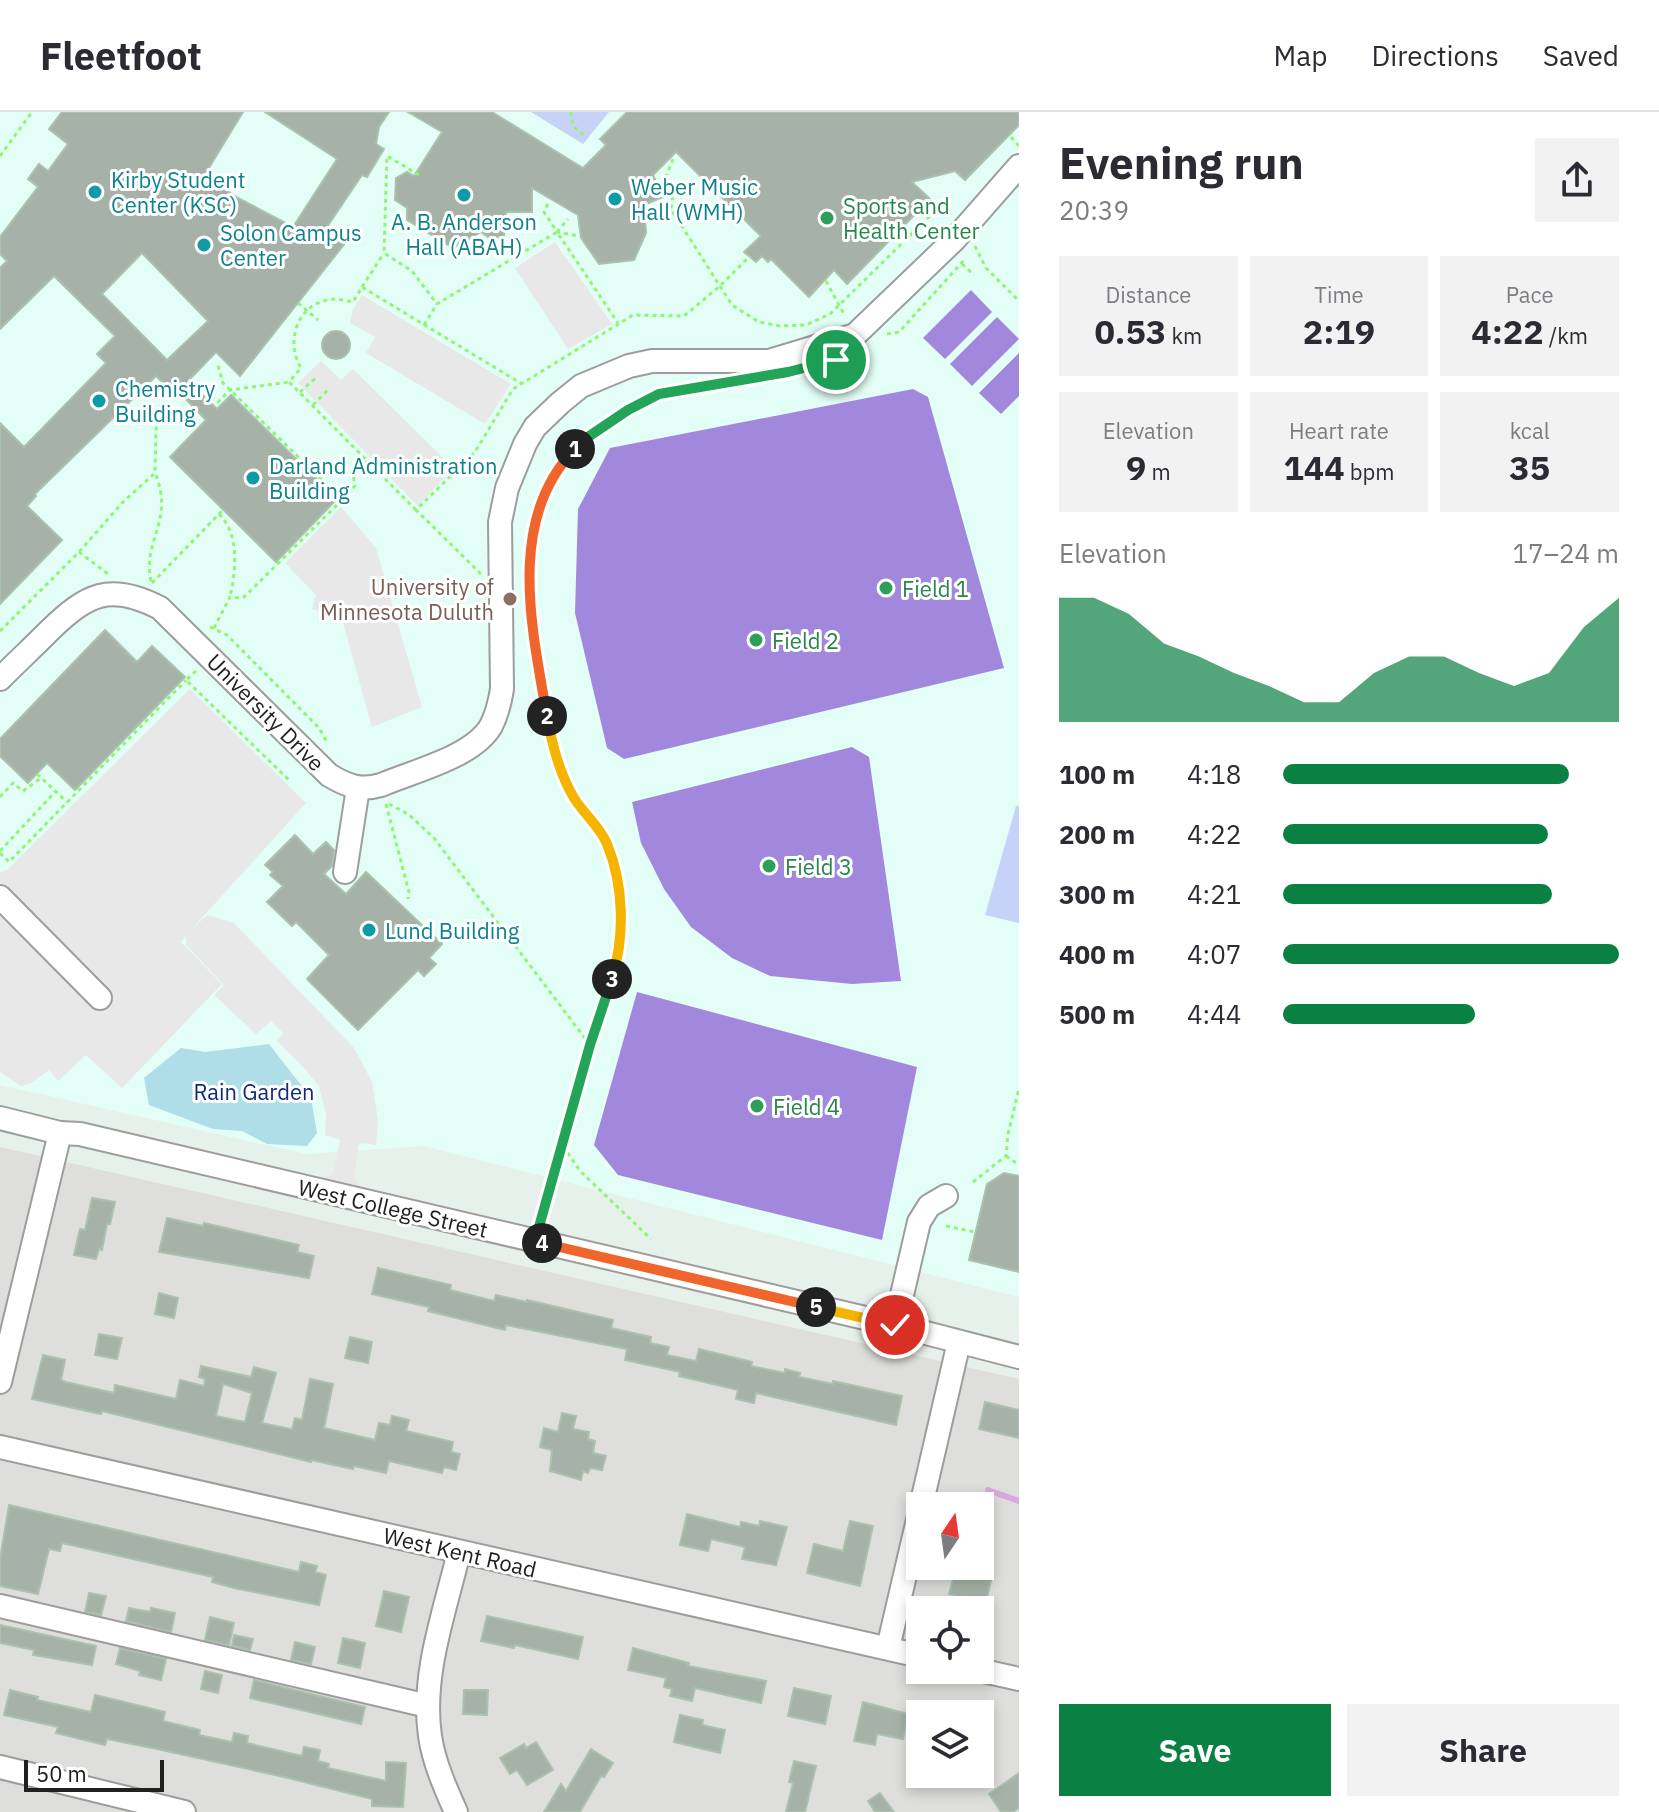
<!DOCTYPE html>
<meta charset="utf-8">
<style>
body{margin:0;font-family:"IBM Plex Sans",sans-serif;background:#f2f2f3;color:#2b2b33;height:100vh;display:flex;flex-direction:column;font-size:30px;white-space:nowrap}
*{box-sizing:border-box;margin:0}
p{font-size:26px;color:#7c7c81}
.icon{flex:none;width:44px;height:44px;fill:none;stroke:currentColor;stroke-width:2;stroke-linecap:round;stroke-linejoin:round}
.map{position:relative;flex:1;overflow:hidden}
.sheet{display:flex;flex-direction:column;background:#fff;width:640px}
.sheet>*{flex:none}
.needle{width:52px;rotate:13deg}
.fabs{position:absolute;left:906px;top:1380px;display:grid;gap:16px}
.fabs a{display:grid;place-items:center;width:88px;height:88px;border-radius:0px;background:#fff;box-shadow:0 4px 12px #0003;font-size:40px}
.scale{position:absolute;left:24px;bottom:20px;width:140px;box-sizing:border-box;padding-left:8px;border:4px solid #202020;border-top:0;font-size:22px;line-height:28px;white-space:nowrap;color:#202020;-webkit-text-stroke:6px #fff;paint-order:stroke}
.pin{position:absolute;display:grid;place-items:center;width:68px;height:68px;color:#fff;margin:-34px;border:4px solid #fff;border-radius:50%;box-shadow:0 2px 8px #0007}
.km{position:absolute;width:40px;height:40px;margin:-20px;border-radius:50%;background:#222;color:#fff;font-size:22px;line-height:40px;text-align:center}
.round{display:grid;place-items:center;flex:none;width:84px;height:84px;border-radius:0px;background:#f2f2f3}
.overview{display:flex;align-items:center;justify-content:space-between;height:136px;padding:0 40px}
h1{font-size:44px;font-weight:700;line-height:60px}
.stats{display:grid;grid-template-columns:repeat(3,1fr);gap:12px;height:136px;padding:8px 40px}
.stats div{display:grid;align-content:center;border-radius:0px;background:#f2f2f3;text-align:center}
.stats b{font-size:34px;font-weight:700}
.stats small{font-size:22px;font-weight:400}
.stats p{font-size:22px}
.chart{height:224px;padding:16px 40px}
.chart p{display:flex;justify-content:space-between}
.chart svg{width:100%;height:144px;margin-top:8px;fill:#0b8043;opacity:.7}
.cta{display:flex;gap:16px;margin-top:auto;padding:16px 40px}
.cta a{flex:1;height:92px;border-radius:0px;background:#0b8043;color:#fff;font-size:32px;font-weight:700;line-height:92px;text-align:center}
.cta a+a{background:#f2f2f3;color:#2b2b33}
ul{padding:0 40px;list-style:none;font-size:26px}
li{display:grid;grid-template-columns:128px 96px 1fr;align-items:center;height:60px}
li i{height:20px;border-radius:10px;background:#0b8043}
header{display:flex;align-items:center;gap:48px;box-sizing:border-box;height:112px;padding:0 40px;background:#fff;border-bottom:2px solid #e1e1e2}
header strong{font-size:38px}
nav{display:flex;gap:44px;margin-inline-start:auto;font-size:28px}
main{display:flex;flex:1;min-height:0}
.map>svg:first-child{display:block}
</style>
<header>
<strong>Fleetfoot</strong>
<nav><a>Map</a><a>Directions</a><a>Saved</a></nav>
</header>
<main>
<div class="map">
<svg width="1019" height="1700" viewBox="0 0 1019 1700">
<rect width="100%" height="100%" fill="#e7f1eb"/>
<!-- residential -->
<path fill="#dededd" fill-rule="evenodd" d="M0,1035l1019,232v433h-1019zM920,1394h60v60h-60zM920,1498h60v60h-60zM920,1602h60v60h-60z"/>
<!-- education -->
<path fill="#e3fef6" d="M0,0h1019v1185l-595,-151 -118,8 -306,-69z"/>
<!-- grass -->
<path fill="#afdde8" d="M269,932l42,54 6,35 -10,13 -40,-2 -25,-13 -29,-2 -64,-24 -5,-27 37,-30 24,4z"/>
<!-- park -->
<g fill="#c7d2f8">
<path d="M531,0h78l-26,32z"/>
<path d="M1016,694h3v117l-34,-8z"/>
</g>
<!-- pitch -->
<g fill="#a288dd">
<path d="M971,178l21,22 -47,47 -22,-21z"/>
<path d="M997,205l22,22 -47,47 -22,-22z"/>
<path d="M1019,241v43l-18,18 -22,-21z"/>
<path d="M913,277l15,8 76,271 -380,91 -17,-11 -32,-135 3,-104 32,-61z"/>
<path d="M852,635l17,10 32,224 -49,3 -82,-8 -38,-18 -41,-31 -27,-38 -23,-46 -9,-41z"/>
<path d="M637,880l280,75 -35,173 -264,-65 -24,-30z"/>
</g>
<!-- parking -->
<g fill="#e8e8e8">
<path d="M555,130l57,82 -44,25 -53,-81z"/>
<path d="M362,183l149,89 -26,40 -119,-71 9,-16 -25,-14 3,-14z"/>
<path d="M321,249l20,19 12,-11 100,99 -35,38 -120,-123z"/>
<path d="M341,395l35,41 46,159 -50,20 -30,-108 -30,-10 4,-14 -31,-32z"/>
<path d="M190,577l116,114 -116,128 17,-16 27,8 120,125 18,34 6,38 -2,25 -14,-2 -3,2 -5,32 10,14 -43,-11 12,-6 7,-34 -15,-5 1,-21 -7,-28 -16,-19 -26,-26 6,-8 -12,-12 -15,13 -42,-39 10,-10 -38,-40v-9l-5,6 41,42 -100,104 -36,-33 -28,26 -9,-11 -18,13 -10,3 -21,-14v-200l7,-2z"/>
</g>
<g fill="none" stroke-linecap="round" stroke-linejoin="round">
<!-- stream -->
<path stroke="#d8a9dc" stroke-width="6" d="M988,1378l31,11"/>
</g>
<!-- building -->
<g fill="#a6b2a8" stroke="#aac2ad" stroke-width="2" fill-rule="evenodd">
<path d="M62,0h181l-39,64 34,22 55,29 44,-68 -72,-47h124l-10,15 -3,17 8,5 -17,28 -5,-2 -37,55 21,12 -106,134 -24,-24 -28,29 29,28 14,-14 106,104 -61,63 -106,-105 36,-37 -33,-34 -4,3 -13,-13 -121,118 1,2 -9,10 35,34 -62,64v-181l24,24 82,-84 -9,-9 18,-18 -61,-60 -54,53v-61l7,-7 -7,-7v-17l38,-50 -10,-8 11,-15 9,7 20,-27 -19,-15zM142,141l66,68 -41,39 -65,-66z"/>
<path d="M408,0h84l91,56 23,-23 -6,-6 27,-27h392v13l-54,55 -10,-9 -43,11 18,17 -83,85 -13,-14 -25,27 -38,-38 -3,3 -6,-6 -6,6 -12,-10 17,-16 -85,-84 -23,23 10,22 -19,8 2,28 -12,27 -35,4 -18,-26 -3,-23 -46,-27v24h-26l-2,25h-16l-7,-5 -28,16 -46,-28v-12l-12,-8 1,-22 11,-6 7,4 28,-44z"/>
<circle cx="336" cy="233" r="14"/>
<path d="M105,518l32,32 15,-16 33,31 -110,113 -28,-27 -19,20 -28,-27v-17z"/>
<path d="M295,723l18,19 13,-12 8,8 -2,16 -8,8 22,20 20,-22 76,72 -13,14 7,6 -12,12 -6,-6 -60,60 -51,-51 22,-24 -33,-33 -4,4 -25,-24 16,-16 -13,-11 3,-3 -8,-7z"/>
<path d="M1004,1061l15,3v96l-50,-12 18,-76z"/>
<path d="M92,1086l23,4 -5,22h-3l-5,26 -3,-1 -3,10 -22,-4 6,-26 5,1z"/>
<path d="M167,1106l36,8 1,-3 95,22 -2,7 17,4 -5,22 -150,-26z"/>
<path d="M378,1156l73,17 -1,5 44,11 2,-6 31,7v-2l86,20 -2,8 40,9 -1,6 19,4 -2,8 29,6 3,-12 53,13 -1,4 34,7v-4l15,4 -1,4 34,7v-3l69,15 -6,29 -140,-32 -2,10 -18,-4 2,-9 -59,-14 1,-4 -55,-12 2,-11 -121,-24 -1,5 -77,-19 1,-4 -57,-13z"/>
<path d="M159,1181l19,5 -4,20 -19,-4z"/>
<path d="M99,1222l23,4 -5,21 -22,-4z"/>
<path d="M350,1225l22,5 -4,21 -23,-5z"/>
<path d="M43,1243l22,5 -4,20 5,2 48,11 1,-8 61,14 4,-19 24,6 1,-7 -6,-2 2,-11 50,11 3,-10 22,6 -14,50 28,6h2l3,-11 7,2 8,-41 23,5 -9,44 51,12 4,-17 11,2 2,-9 17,4 -3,11 47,11 -2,10 9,2 -4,16 -12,-3 -2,6 -53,-12 -3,12 -32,-7 -1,3 -42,-9v2l-209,-51 -1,3 -69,-15zM223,1272l29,9 -7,29 -29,-6z"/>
<path d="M985,1290l34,8v28l-40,-9z"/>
<path d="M562,1301l14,3 -3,13 16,3 -1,7 7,2 -2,12 13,3 -4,14 -12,-2 -2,5 -5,-2 -2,9 -31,-9 2,-21 -12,-3 4,-19 14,4z"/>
<path d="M9,1393l290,67 2,-10 16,4 -2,6 11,3 -7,30 -85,-17 -22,-6 1,-5 -151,-34 -2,8 -11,-2 -11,45 -38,-8v-27z"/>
<path d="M687,1402l53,13 1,-5 18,4 1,-5 27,6 -11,38 -34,-6 3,-12 -34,-8 -3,12 -28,-6z"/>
<path d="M850,1409l23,5 -13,60 -53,-13 7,-29 29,7z"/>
<path d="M956,1456l36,8 -6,26 -37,-8z"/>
<path d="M384,1479l25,6 -8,35 -25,-6z"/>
<path d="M89,1481l17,3 -5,19 -16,-3z"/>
<path d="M129,1496l21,4 1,-4 24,5 -4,19 -45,-11z"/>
<path d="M487,1504l96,21 -5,22 -63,-14 -1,3 -33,-7z"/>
<path d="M210,1505l24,6 -5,22 -24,-5z"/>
<path d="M0,1513l96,21 -4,19 -59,-10 1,-5 -34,-7z"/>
<path d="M234,1523l19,4 -3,11 -18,-4z"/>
<path d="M343,1526l22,5 -5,25 -22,-5z"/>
<path d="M295,1530l20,5 -4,17 -20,-4z"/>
<path d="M120,1536l46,11 -5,21 -22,-5 1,-4 -24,-7z"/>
<path d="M633,1536l56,15 -1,3 78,15 -5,22 -66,-15 -3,13 -22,-5 2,-7 -8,-2 2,-9 -38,-8z"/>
<path d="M205,1559l17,4 -4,18 -17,-4z"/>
<path d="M254,1568l111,27 -4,17 -111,-26z"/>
<path d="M794,1576l37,8 -6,28 -37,-8z"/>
<path d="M10,1578l28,7 -1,3 54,12 4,-17 21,5 49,12 -2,9 37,9 -1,5 33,7 2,-9 14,3 -1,7 55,13 2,-9 16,3 -2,11 11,3 -1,4 58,13v-19l20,1 -3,44 -31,-1v-7l-88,-22 -127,-28 -50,-10 -2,6 -49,-12 2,-6 -54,-12z"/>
<path d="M464,1578h24l-1,25 -24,-1z"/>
<path d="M863,1590l45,12 -5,25 -26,-5 -2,11 -21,-4z"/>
<path d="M680,1603l23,5 -1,5 23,5 -5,23 -46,-11z"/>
<path d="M536,1630l17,28 -26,15 -10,-15 -7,4 -10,-16 24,-14 2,4z"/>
<path d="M591,1637l22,14 -9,14 -3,-1 -21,36h-36l17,-28 5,7z"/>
<path d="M794,1649l22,5 -11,46h-19l7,-29 -4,-1z"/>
<path d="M1019,1661v35l-6,4h-12l-12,-18z"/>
<path d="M880,1681l14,19h-19l-7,-11z"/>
</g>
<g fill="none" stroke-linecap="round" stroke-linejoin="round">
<defs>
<g id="minor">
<path d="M0,567c16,-16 33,-32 49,-48 38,-37 61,-49 111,-23l169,167c18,11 32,16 52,10 33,-14 92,-28 110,-59 6,-12 9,-24 11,-37l-2,-167 7,-34 18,-44 10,-17 25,-24 21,-17 48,-20 23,-5h117l86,-26 100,-96 64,-73"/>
<path d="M345,760l13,-84"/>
<path d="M0,785l100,101"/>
<path d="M0,1006l60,15 20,1 815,191 124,32"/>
<path d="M895,1213l24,-103 10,-16 17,-10"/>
<path d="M0,1270l60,-249"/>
<path d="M0,1335l920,209"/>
<path d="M921,1394l38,-164"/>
<path d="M0,1494l428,100"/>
<path d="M888,1536l32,-137"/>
<path d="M979,1558l40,9"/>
<path d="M0,1655l184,45"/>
<path d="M456,1700c-11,-25 -22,-49 -26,-76 -9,-61 15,-125 29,-184"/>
</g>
</defs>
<!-- minor casing -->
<use href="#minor" stroke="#9d9d9d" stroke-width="26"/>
<!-- path -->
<g stroke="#8ff673" stroke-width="3" stroke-dasharray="4 4" stroke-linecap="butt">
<path d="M571,0l2,14 12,10"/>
<path d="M1011,25l8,9"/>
<path d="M0,44l32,-44"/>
<path d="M673,47l-7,18 7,17 -2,15 61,96 27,17 21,4 26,-1 24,-11 109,-107 11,9"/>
<path d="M419,63l-32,-19 -3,97 28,18 25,33"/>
<path d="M548,92l-4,8 13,20 21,4"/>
<path d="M649,105l17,-2 5,-6"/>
<path d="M557,120l11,-13"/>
<path d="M975,134l11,22 33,33"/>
<path d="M962,152l12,11"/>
<path d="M826,169l19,35"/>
<path d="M362,175l22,-34"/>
<path d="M298,191l20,17"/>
<path d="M424,213l13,-21 120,-72 61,91"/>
<path d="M887,222l12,-2 67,-74"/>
<path d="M199,274l19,16 12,-12 59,-8"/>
<path d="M300,280l18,-16"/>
<path d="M313,293l17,-17"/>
<path d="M342,388l13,-14 -2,-12 14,-13"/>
<path d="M416,398l-127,-128 12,-14c-15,-24 -6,-61 26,-68 8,-2 17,0 26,2l9,-15 160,97"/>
<path d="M219,402c21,21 17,56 11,83"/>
<path d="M79,440l29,22"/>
<path d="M481,462l-65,-64 59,-58 38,-63 120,-74 51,1 36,-30 30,-30"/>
<path d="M151,469c-9,-41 24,-60 4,-108"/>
<path d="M152,471l70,-72"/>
<path d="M210,515l17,8 92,93 9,16"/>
<path d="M214,516l16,-31 13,1 99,-98 -119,-117 -6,-21"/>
<path d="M0,519l79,-79 44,-50 32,-29 1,-44 9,-44"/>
<path d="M196,559l-10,9 105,102"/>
<path d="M37,662l30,28"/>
<path d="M0,685l13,-14 10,8 18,-13"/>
<path d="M386,692l23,88 -1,7"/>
<path d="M389,692l19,10 26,24 156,207"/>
<path d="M0,739l55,-59"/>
<path d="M0,741l9,9 177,-182"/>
<path d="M563,1034l17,25 71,68"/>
<path d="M1006,1044l13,9"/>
<path d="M973,1070l33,-26 2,-22 11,-46"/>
<path d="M541,1108l49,-175 24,-72 7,-41 -3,-47 -12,-44 -31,-41 -16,-30 -10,-42 -15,-90 -4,-98 9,-35 11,-24 12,-19 23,-23 74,-45 62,-11"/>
<path d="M946,1114l29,6"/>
</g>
<!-- minor -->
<use href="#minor" stroke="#fff" stroke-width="22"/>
</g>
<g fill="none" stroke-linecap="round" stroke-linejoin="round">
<defs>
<path id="split-1" d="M575,337l10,-10 43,-29 31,-16 129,-22 48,-12"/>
<path id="split-2" d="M547,604c-15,-87 -41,-197 28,-267"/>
<path id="split-3" d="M547,604c5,29 12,57 27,82 10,16 26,29 33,46 17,41 18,92 5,135"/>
<path id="split-4" d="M542,1131l-7,-2 55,-196 22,-66"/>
<path id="split-5" d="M542,1131l274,64"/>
<path id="split-6" d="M816,1195l79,18"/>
</defs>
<!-- split-1 casing -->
<use href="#split-1" stroke="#fff" stroke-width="16"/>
<!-- split-2 casing -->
<use href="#split-2" stroke="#fff" stroke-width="16"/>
<!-- split-3 casing -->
<use href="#split-3" stroke="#fff" stroke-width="16"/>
<!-- split-4 casing -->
<use href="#split-4" stroke="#fff" stroke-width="16"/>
<!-- split-5 casing -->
<use href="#split-5" stroke="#fff" stroke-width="16"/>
<!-- split-6 casing -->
<use href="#split-6" stroke="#fff" stroke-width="16"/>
<!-- split-1 -->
<use href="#split-1" stroke="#22a559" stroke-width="10"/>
<!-- split-2 -->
<use href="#split-2" stroke="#f0652b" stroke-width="10"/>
<!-- split-3 -->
<use href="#split-3" stroke="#f5b400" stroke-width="10"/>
<!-- split-4 -->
<use href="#split-4" stroke="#22a559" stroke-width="10"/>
<!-- split-5 -->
<use href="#split-5" stroke="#f0652b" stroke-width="10"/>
<!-- split-6 -->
<use href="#split-6" stroke="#f5b400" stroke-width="10"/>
</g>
<!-- markers -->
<g fill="#0f9aa8" stroke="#fff" stroke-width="3">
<circle cx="95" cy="80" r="8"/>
<circle cx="464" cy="83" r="8"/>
<circle cx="615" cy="87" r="8"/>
<circle cx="204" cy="133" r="8"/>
<circle cx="99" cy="289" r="8"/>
<circle cx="253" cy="366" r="8"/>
<circle cx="369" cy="818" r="8"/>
</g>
<g fill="#2e9e5b" stroke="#fff" stroke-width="3">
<circle cx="827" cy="106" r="8"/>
<circle cx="886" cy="476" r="8"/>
<circle cx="756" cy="528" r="8"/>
<circle cx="769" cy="754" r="8"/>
<circle cx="757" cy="994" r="8"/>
</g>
<circle fill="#8d6e63" stroke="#fff" stroke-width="3" cx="510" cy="487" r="8"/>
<g text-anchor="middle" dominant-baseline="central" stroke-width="6" stroke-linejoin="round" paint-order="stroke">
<!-- culture labels -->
<g font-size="22" fill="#0d838f" stroke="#fff" text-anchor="start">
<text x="111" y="67">Kirby Student<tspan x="111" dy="25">Center (KSC)</tspan></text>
<text x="631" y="74">Weber Music<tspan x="631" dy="25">Hall (WMH)</tspan></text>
<text x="464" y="109" text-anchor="middle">A. B. Anderson<tspan x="464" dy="25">Hall (ABAH)</tspan></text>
<text x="220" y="120">Solon Campus<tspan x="220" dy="25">Center</tspan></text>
<text x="115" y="276">Chemistry<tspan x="115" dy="25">Building</tspan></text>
<text x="269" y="353">Darland Administration<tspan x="269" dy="25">Building</tspan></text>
<text x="385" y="818">Lund Building</text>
</g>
<!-- leisure labels -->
<g font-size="22" fill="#27864d" stroke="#fff" text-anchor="start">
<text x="843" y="93">Sports and<tspan x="843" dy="25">Health Center</tspan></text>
<text x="902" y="476">Field 1</text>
<text x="772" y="528">Field 2</text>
<text x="785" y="754">Field 3</text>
<text x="773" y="994">Field 4</text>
</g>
<!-- education labels -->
<g font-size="22" fill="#785e54" stroke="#fff" text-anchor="end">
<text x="494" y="474">University of<tspan x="494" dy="25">Minnesota Duluth</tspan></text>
</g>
<!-- street labels -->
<g font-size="22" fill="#202020" stroke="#fff">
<text transform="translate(266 600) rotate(45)">University Drive</text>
<text transform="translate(393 1096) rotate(13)">West College Street</text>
<text transform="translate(460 1440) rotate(13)">West Kent Road</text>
</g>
<!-- park labels -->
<g font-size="22" fill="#0f297e" stroke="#fff">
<text x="254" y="979">Rain Garden</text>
</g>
</g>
</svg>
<div class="fabs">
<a><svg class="needle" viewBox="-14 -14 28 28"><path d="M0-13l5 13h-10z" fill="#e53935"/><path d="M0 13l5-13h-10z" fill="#7c7c81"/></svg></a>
<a><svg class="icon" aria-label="locate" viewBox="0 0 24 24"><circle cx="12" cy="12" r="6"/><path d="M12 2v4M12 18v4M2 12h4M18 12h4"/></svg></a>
<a><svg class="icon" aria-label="layers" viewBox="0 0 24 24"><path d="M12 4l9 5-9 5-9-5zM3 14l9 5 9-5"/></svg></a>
</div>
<div class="scale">50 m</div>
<div class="pin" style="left:836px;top:248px;background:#1e9e55"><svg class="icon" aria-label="arrive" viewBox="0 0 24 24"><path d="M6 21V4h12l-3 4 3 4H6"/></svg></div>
<div class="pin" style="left:895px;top:1213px;background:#d93025"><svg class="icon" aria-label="check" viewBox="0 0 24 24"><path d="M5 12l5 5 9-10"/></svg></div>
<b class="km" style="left:575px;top:337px">1</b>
<b class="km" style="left:547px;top:604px">2</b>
<b class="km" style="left:612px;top:867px">3</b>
<b class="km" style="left:542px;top:1131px">4</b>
<b class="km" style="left:816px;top:1195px">5</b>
</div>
<section class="sheet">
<div class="overview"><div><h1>Evening run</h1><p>20:39</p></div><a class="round"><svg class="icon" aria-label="share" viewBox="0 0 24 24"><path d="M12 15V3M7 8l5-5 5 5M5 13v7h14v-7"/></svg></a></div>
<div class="stats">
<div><p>Distance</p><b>0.53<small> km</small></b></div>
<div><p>Time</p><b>2:19</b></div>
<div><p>Pace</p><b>4:22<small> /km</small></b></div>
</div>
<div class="stats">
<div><p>Elevation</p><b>9<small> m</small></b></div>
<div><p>Heart rate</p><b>144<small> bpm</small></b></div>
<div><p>kcal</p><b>35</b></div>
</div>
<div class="chart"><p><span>Elevation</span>17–24 m</p>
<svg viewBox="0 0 160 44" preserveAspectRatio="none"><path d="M0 44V6L10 6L20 11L30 20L40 24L50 29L60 33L70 38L80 38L90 29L100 24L110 24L120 29L130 33L140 29L150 15L160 6V44z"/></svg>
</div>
<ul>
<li><b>100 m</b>4:18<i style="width:85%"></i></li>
<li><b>200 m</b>4:22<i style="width:79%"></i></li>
<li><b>300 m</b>4:21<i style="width:80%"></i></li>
<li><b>400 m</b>4:07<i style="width:100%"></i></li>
<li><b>500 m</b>4:44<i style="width:57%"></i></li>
</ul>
<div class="cta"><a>Save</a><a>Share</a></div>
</section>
</main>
